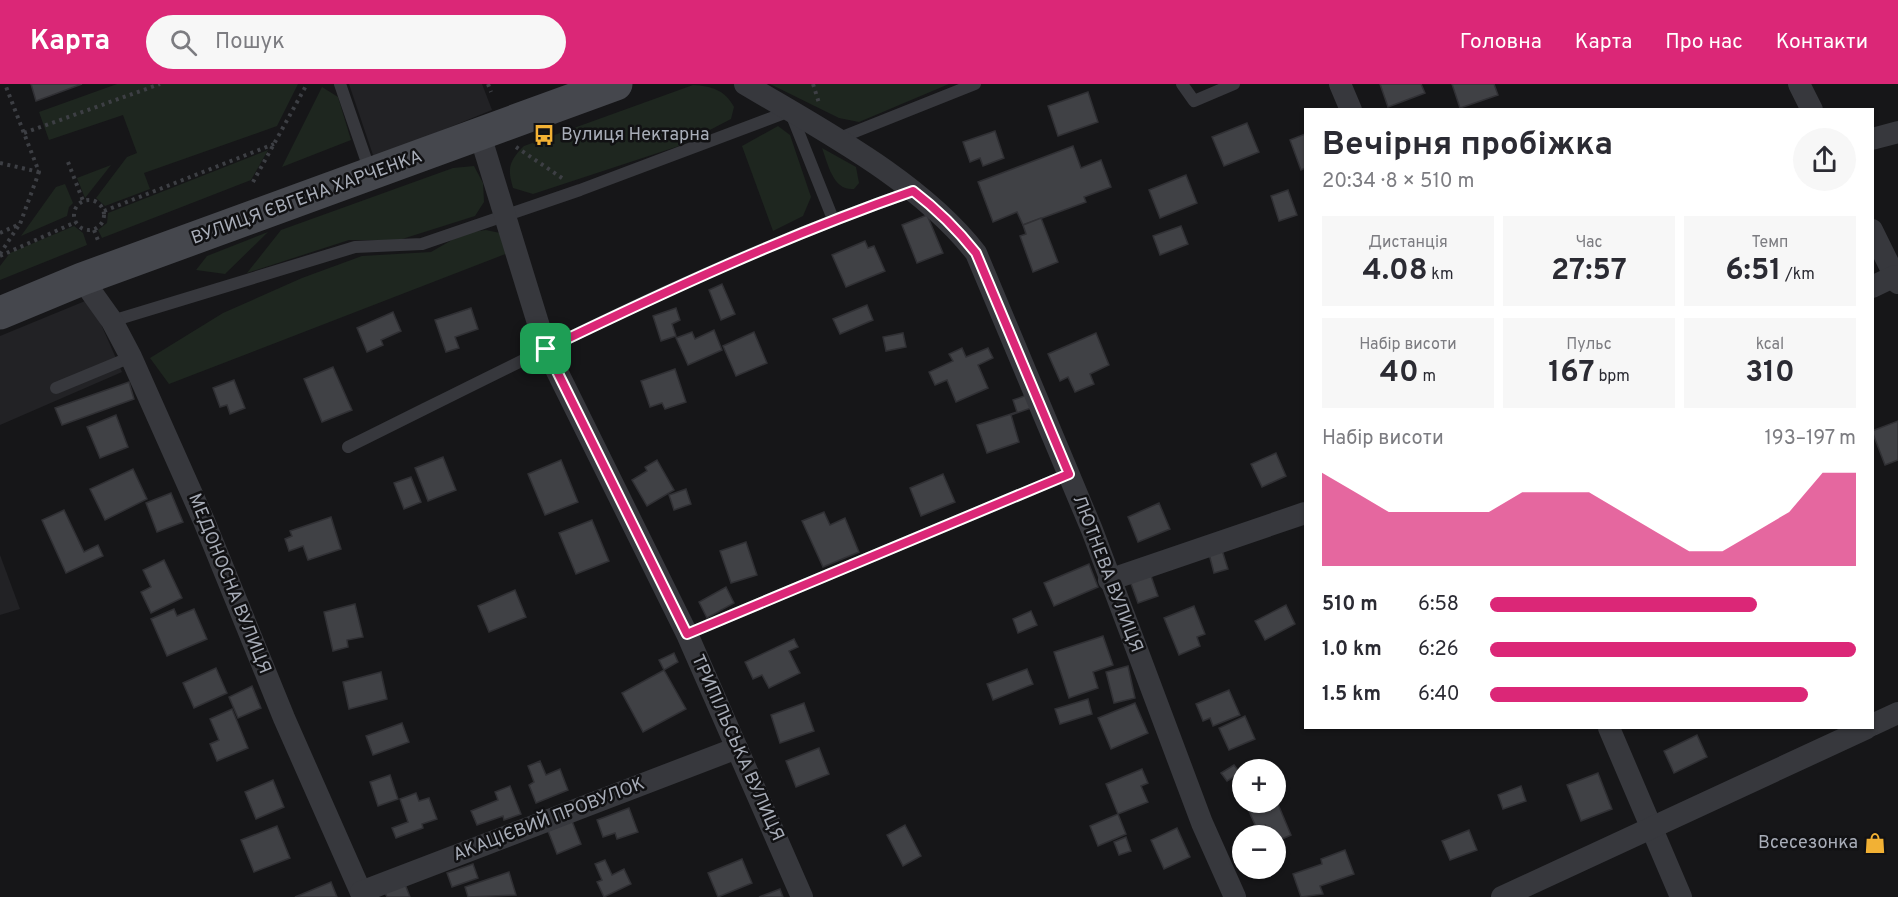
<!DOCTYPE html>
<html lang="uk">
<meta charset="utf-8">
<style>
body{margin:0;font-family:Overpass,sans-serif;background:#f7f7f7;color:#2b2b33;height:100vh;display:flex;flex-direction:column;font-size:22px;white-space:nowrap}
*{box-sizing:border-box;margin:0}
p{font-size:20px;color:#7c7c81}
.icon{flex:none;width:33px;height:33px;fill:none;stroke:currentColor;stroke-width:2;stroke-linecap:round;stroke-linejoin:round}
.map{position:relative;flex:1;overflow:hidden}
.details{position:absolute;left:1304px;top:24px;width:570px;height:621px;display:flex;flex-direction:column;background:#fff;border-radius:0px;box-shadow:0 2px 4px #0004}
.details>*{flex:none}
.tools{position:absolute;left:1232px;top:675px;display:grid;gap:12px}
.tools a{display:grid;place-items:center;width:54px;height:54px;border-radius:50%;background:#fff;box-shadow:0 2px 4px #0004;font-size:30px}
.pin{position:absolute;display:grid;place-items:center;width:51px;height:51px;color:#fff;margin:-26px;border-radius:12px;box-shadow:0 3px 9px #0006}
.round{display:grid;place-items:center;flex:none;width:63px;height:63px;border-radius:32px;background:#f7f7f7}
.head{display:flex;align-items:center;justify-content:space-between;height:102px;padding:0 18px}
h1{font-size:33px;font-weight:700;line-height:45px}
.stats{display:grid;grid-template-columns:repeat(3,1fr);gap:9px;height:102px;padding:6px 18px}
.stats div{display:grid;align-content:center;border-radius:0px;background:#f7f7f7;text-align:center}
.stats b{font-size:30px;font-weight:700}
.stats small{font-size:16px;font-weight:400}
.stats p{font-size:16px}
.chart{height:168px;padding:12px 18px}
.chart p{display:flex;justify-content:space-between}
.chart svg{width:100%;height:108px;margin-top:6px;fill:#db2777;opacity:.7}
ul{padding:0 18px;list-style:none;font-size:20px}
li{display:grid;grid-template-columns:96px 72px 1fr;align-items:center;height:45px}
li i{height:15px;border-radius:8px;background:#db2777}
header{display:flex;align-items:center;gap:36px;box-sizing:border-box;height:84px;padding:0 30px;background:#db2777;color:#fff}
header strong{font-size:28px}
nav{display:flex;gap:33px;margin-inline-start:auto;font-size:21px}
.search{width:420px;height:54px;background:#f7f7f7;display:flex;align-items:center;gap:15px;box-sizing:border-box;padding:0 21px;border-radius:33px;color:#7c7c81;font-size:22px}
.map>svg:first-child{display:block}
</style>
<header>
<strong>Карта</strong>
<div class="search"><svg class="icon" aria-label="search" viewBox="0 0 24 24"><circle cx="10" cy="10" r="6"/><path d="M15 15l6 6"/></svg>Пошук</div>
<nav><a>Головна</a><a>Карта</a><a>Про нас</a><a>Контакти</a></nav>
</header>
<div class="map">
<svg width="1898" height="813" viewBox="0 0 1898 813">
<rect width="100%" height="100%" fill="#161618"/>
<!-- built -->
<g fill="#222225">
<path d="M349,0h133l10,26 -118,48z"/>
<path d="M90,215l32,73 -122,53v-89z"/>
<path d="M0,471l20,54 -20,6z"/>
</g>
<!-- green -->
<g fill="#1e261f">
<path d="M117,0h181l-21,42 -133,47 6,16 -45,17 -9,-8 31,-41 10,-4 -14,-38 -74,25 -10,-28z"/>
<path d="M770,0h179l-90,38 -20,-4z"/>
<path d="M693,1c18,1 32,5 41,22l-3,12 -52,27 -146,48 -20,-6c-6,-20 -4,-27 11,-42z"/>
<path d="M322,3l16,10 13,43 -69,27z"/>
<path d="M778,42l12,9 21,62 -8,19 -30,15 -31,-85z"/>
<path d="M822,64l34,19 3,16 -5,6c-21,2 -26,-25 -32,-41z"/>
<path d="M268,66l-17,30 -149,58 -4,-8 9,-7 1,-10z"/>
<path d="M111,81l-26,33 -8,-20z"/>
<path d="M474,82l9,17 1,19 -9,14 -76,24h-50l-102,33 34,-43 172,-62z"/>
<path d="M65,100l8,19 -4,4 -2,9 -46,20 35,-49z"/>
<path d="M74,142l9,7 4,12 -87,35v-14l10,-13z"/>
<path d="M486,146l14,3 8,20 -339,131 -19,-26 73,-45 79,-35 60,-22 69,-4 33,-19z"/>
<path d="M268,148l-43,42 -29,-4 11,-14z"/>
</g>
<!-- building -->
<g fill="#404145" stroke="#303034" stroke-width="1.5">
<path d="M31,0h51l-46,17z"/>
<path d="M1380,0h41l4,9 -37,14z"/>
<path d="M1452,0h42l4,11 -38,13z"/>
<path d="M1088,8l10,30 -40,14 -10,-30z"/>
<path d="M1247,39l12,29 -35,14 -12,-29z"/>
<path d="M995,47l9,27 -21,8 -3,-8 -10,4 -7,-20z"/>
<path d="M1305,50v34l-4,2 -11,-30z"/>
<path d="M1073,62l8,22 20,-8 10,27 -27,10 2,5 -63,23 -6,-13 -24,10 -15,-40z"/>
<path d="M1186,91l11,28 -37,15 -11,-28z"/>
<path d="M1288,106l9,25 -18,6 -8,-25z"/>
<path d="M927,131l16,38 -26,10 -15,-38z"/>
<path d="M1041,134l17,44 -25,10 -13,-36 6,-2 -3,-9z"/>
<path d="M1181,142l7,18 -28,11 -7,-19z"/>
<path d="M865,157l3,7 6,-2 11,25 -39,16 -14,-32z"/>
<path d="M722,200l13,30 -14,6 -12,-30z"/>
<path d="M867,221l6,15 -33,14 -7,-15z"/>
<path d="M471,224l7,21 -23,8 4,11 -13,4 -11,-32z"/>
<path d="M676,224l4,12 -8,4 4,12 -15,5 -8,-25z"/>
<path d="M393,228l8,19 -20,9 2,5 -16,7 -10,-24z"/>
<path d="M714,246l8,20 -34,15 -12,-27 16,-6 3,7z"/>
<path d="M754,248l13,31 -31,13 -13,-30z"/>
<path d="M903,249l3,14 -20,4 -3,-14z"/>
<path d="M1096,249l13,32 -19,9 4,10 -19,8 -7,-15 -8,4 -12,-27z"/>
<path d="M962,264l4,9 22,-9 5,10 -15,7 10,23 -32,14 -9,-22 -12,5 -6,-13 24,-11 -4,-7z"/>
<path d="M333,283l19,43 -30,12 -18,-43z"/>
<path d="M675,285l11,33 -21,7 -3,-6 -12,4 -9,-26z"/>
<path d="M234,296l11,28 -15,6 -3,-9 -7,2 -7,-19z"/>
<path d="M129,298l5,17 -72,26 -7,-17z"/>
<path d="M1027,311l4,13 -20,7 8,27 -32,11 -10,-28 40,-13 -4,-12z"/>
<path d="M116,331l12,32 -28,11 -13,-31z"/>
<path d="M1898,337v39l-13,5 -13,-34z"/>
<path d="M1276,369l10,23 -24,11 -11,-23z"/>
<path d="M443,373l13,33 -28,11 -13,-33z"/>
<path d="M561,376l17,42 -33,13 -17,-41z"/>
<path d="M657,376l17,30 -27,16 -15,-26 15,-9 -2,-4z"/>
<path d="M133,385l14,30 -42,21 -15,-31z"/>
<path d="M943,390l12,28 -34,14 -11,-28z"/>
<path d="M411,393l10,25 -17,7 -10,-26z"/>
<path d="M686,405l5,15 -17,6 -5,-15z"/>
<path d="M171,409l12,29 -26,10 -11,-29z"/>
<path d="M1159,419l11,26 -32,13 -10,-25z"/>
<path d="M64,426l20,42 14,-7 5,11 -37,17 -24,-53z"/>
<path d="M824,428l6,13 15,-7 14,34 -36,15 -21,-46z"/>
<path d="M331,433l10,32 -33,11 -5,-14 -14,5 -4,-12 7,-3 -2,-5z"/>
<path d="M592,436l17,41 -33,13 -17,-41z"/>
<path d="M746,458l11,33 -26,8 -11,-32z"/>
<path d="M1222,466l6,19 -14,4 -5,-19z"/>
<path d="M164,476l18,38 -31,15 -10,-21 10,-5 -8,-17z"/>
<path d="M1089,480l9,23 -44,19 -10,-23z"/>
<path d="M1150,489l8,23 -20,7 -8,-22z"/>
<path d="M726,503l8,16 -27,15 -8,-16z"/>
<path d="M515,506l11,27 -37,15 -11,-26z"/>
<path d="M355,520l8,33 -16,3 1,7 -15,4 -9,-39z"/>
<path d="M1286,521l9,19 -30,16 -10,-19z"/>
<path d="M1194,522l11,28 -8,3 3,9 -21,9 -15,-37z"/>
<path d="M174,525l3,7 17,-7 13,30 -40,17 -16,-37z"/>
<path d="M1031,527l6,14 -19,8 -5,-14z"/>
<path d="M1103,552l10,29 -20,7 5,16 -29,10 -15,-46z"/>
<path d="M794,555l4,8 -9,4 11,22 -31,15 -7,-13 -9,4 -8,-17z"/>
<path d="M674,569l4,9 -14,8 -5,-10z"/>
<path d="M1128,582l7,32 -21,5 -8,-31z"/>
<path d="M216,584l11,25 -33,15 -11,-25z"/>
<path d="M1027,585l6,15 -40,16 -6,-16z"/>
<path d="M664,586l22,39 -43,23 -21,-39z"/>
<path d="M381,588l6,27 -38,10 -6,-27z"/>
<path d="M252,602l9,22 -23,10 -9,-21z"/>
<path d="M1229,606l11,25 -27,11 -3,-8 -7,3 -7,-17z"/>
<path d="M1088,615l4,15 -32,10 -5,-15z"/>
<path d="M804,619l10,28 -34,12 -9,-28z"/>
<path d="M1135,619l13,30 -37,16 -13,-31z"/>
<path d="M232,625l16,39 -31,13 -7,-17 9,-4 -9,-21z"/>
<path d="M1245,632l10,23 -26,11 -10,-22z"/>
<path d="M402,639l7,19 -36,13 -7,-19z"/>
<path d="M1697,651l10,22 -33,16 -10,-22z"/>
<path d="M819,664l10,26 -33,13 -10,-26z"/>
<path d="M540,677l6,14 14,-6 8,21 -32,13 -7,-18 5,-3 -6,-16z"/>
<path d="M1234,681l6,8 -13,8 -6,-8z"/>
<path d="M1142,685l6,14 -7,3 7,16 -30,12 -12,-30z"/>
<path d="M1598,689l14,36 -31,12 -14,-36z"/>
<path d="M390,691l8,24 -20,7 -8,-24z"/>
<path d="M273,696l11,27 -28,12 -11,-27z"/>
<path d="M510,702l11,28 -17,6 -1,-4 -26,9 -6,-14 27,-11 -3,-8z"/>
<path d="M1521,702l5,15 -23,8 -5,-14z"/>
<path d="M416,709l3,8 10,-3 8,21 -15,5 1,4 -27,10 -4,-10 16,-6 -8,-23z"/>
<path d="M1275,713l16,38 -16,7v-6h-6l-4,-11 -8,4 -9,-20 15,-7h12z"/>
<path d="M629,724l9,24 -21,7 -2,-6 -12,4 -6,-17z"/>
<path d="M1118,730l8,20 -28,12 -8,-20z"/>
<path d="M572,737l9,23 -24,10 -9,-23z"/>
<path d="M905,741l16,31 -18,10 -16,-31z"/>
<path d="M277,742l13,32 -36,14 -13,-32z"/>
<path d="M1177,744l13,29 -26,12 -13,-29z"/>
<path d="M1469,746l8,20 -27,10 -8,-19z"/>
<path d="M1126,753l5,14 -12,4 -5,-13z"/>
<path d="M1345,766l9,24 -34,12 3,8 -22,3 -8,-23 29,-10 -1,-5z"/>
<path d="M742,775l10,24 -34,14 -10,-24z"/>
<path d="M605,776l7,15 12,-6 7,15 -27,13 -7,-15 5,-2 -7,-16z"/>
<path d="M473,780l5,14 -26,9 -5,-14z"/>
<path d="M509,788l7,23 -48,2 -3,-10z"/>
<path d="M331,798l6,15h-42z"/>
<path d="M405,800l5,13h-23l-2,-4z"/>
<path d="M780,805l3,8h-24z"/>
</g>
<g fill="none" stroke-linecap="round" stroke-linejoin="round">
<!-- path -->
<g stroke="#3d3f44" stroke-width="4" stroke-dasharray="3 4.5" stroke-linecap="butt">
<path d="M488,0l3,8"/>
<path d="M813,0l6,19"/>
<path d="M24,49l136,-49"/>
<path d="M516,63l49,33"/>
<path d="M68,78l15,39"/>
<path d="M0,79l39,9"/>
<path d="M253,98l54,-98"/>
<circle cx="89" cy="131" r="15"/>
<path d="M104,127l170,-67"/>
<path d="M94,146l5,13"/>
<path d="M0,149l20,-9 19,-52 -34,-88"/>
<path d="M0,170l19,-29"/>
<path d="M0,172l76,-34"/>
</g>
<!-- service -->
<g stroke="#37383d" stroke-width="12">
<path d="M340,0l31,90"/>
<path d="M1182,0l12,17 40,-17"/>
<path d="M837,55l138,-55"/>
<path d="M112,237l243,-74 67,-3 158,-54 210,-79 43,108"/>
<path d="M56,304l75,-31"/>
<path d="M348,363c186,-92 369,-188 565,-256"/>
<path d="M687,550l382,-160"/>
</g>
<!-- minor -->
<g stroke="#37383d" stroke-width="22">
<path d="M745,0c77,46 175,97 231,169l116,277 110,293 33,74"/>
<path d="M1340,0l11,26"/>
<path d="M1799,0l13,26"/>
<path d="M480,51l66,214 141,285 115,263"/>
<path d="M1872,55l26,-7"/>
<path d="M1872,146l26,53"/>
<path d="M82,195l30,42 19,36 73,164 80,197 79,179"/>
<path d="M1872,203l23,-11"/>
<path d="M1109,496l196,-67"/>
<path d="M1872,641l26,-12"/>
<path d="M1609,644l72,169"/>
<path d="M361,808l376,-144"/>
<path d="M1502,813l365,-169"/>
</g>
<!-- secondary -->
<path stroke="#45474d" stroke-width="33" d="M0,229l82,-34 534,-195"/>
</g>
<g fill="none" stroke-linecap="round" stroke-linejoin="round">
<defs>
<path id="route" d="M913,107c25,19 44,38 63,62l93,221 -382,160 -141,-285c120,-58 241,-114 367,-158z"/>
</defs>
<!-- route casing -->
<use href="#route" stroke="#fff" stroke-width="12"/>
<!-- route -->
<use href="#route" stroke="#db2777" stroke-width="8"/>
</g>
<!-- icons -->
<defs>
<symbol id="bus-bare" viewBox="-9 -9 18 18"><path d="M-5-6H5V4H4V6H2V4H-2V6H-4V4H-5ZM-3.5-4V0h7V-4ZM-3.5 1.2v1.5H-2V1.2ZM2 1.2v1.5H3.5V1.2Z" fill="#f2b134" stroke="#111113" stroke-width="2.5" paint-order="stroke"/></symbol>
<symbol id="shop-bare" viewBox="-9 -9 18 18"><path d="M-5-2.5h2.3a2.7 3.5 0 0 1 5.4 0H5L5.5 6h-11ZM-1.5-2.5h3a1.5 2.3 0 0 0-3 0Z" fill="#f2b134" stroke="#111113" stroke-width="2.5" paint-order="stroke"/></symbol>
</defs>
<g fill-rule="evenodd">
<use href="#bus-bare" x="529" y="36" width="30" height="30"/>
<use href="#shop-bare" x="1860" y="744" width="30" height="30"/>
</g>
<g text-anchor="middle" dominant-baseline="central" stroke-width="5" stroke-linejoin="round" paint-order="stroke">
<!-- poi labels -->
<g font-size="18" fill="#a8adb8" stroke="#111113" text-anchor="start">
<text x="561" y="51">Вулиця Нектарна</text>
<text x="1858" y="759" text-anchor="end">Всесезонка</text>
</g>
<!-- street labels -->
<g font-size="18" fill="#a8adb8" stroke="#111113">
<text transform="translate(307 114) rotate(-20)">ВУЛИЦЯ ЄВГЕНА ХАРЧЕНКА</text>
<text transform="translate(1107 490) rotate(69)">ЛЮТНЕВА ВУЛИЦЯ</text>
<text transform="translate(229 500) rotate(68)">МЕДОНОСНА ВУЛИЦЯ</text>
<text transform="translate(737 664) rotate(66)">ТРИПІЛЬСЬКА ВУЛИЦЯ</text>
<text transform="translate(549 736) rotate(-21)">АКАЦІЄВИЙ ПРОВУЛОК</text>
</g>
</g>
</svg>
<div class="tools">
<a>+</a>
<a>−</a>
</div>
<div class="pin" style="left:546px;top:265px;background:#1e9e55"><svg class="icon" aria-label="arrive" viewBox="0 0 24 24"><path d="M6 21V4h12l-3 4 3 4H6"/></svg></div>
<section class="details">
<div class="head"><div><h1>Вечірня пробіжка</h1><p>20:34 · 8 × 510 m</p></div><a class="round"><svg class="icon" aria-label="share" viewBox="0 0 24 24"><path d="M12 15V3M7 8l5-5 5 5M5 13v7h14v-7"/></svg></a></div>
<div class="stats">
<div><p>Дистанція</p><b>4.08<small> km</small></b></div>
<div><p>Час</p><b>27:57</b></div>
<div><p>Темп</p><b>6:51<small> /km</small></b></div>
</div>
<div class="stats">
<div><p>Набір висоти</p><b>40<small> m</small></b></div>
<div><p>Пульс</p><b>167<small> bpm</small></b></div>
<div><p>kcal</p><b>310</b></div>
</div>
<div class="chart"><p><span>Набір висоти</span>193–197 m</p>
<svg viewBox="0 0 160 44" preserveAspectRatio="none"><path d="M0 44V6L10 14L20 22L30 22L40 22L50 22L60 14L70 14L80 14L90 22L100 30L110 38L120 38L130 30L140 22L150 6L160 6V44z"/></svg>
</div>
<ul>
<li><b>510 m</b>6:58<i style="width:73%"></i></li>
<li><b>1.0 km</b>6:26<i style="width:100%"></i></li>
<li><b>1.5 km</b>6:40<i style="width:87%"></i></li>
</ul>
</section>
</div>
